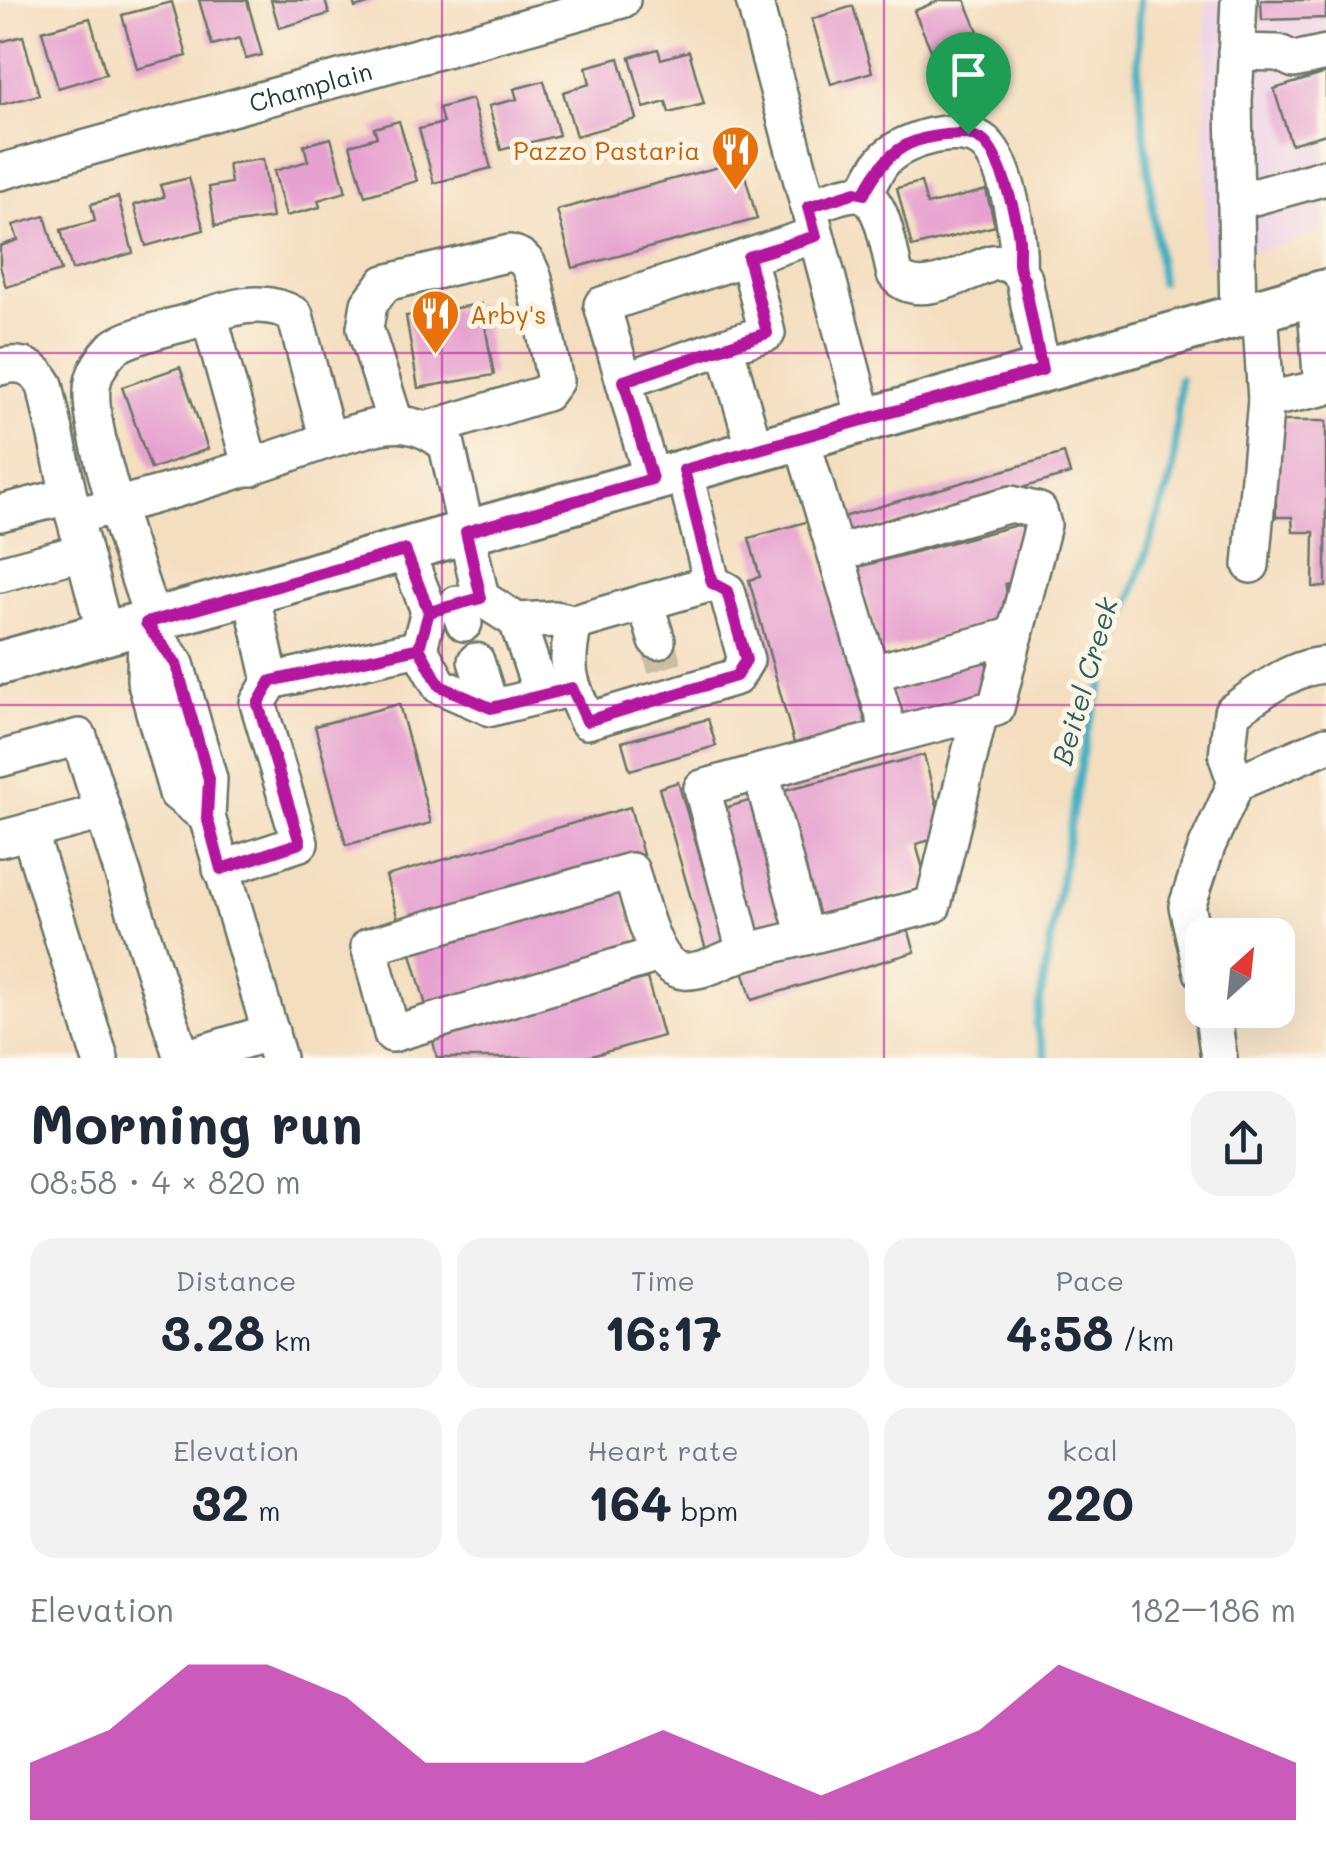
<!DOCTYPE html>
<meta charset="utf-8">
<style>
body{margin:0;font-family:Mali,sans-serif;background:#f2f2f3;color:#1f2937;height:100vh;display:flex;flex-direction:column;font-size:38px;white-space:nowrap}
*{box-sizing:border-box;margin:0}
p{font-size:32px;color:#747a83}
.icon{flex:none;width:55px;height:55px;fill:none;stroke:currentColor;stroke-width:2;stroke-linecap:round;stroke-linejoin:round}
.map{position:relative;height:1058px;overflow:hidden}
.drawer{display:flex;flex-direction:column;background:#fff;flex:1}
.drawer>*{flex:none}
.needle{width:65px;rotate:27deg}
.fabs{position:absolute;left:1185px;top:918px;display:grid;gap:20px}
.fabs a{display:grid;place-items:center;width:110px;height:110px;border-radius:20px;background:#fff;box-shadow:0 10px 40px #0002;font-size:50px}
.pin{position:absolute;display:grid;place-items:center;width:85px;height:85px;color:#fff;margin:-102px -42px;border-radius:50% 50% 50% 0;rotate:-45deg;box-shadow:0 0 10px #0007}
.pin .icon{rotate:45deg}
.round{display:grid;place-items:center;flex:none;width:105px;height:105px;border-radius:30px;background:#f2f2f3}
.overview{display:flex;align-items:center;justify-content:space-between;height:170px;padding:0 30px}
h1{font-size:55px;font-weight:800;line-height:75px}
.figures{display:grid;grid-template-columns:repeat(3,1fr);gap:15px;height:170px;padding:10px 30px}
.figures div{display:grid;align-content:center;border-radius:25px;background:#f2f2f3;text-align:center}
.figures b{font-size:50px;font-weight:800}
.figures small{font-size:28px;font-weight:400}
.figures p{font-size:28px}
.chart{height:280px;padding:20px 30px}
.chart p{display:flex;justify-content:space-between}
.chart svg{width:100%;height:180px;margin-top:10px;fill:#b5179e;opacity:.7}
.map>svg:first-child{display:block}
</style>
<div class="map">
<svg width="1326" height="1058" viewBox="0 0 1326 1058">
<rect width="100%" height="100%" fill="#fcf5e5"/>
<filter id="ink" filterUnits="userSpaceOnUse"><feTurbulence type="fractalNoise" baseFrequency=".01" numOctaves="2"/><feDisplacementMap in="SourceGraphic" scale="20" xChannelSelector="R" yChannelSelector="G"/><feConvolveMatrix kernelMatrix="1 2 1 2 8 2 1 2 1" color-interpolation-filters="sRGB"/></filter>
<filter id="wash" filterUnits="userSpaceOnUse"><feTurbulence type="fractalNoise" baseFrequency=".0048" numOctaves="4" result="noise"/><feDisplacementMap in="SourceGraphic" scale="40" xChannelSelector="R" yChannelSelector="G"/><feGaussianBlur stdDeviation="2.25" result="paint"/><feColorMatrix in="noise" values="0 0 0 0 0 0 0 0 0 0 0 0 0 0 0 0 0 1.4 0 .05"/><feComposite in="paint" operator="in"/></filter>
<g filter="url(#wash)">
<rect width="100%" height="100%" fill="#f4dec0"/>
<!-- built -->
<path fill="#edd1e9" d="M1206,0h120v231l-121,35z"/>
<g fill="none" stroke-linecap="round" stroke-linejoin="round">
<!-- stream -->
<g stroke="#43b0c0" stroke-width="8">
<path d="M1139,0l-1,76 23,206"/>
<path d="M1046,1058l-10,-33 50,-291 87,-261 7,-94"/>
</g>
</g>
<g id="blocks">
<!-- building -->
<g fill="#e6a1d0">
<path d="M199,0h48l15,55 -16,4 -6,-21 -28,7z"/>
<path d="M271,0h54l4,14 -50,14z"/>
<path d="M353,0h24l1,1 -23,7z"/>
<path d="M940,0h25l16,39 -46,20 -21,-48z"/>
<path d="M1261,0h65v18l-64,2z"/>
<path d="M172,2l15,54 -50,13 -15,-54z"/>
<path d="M853,6l19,66 -41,12 -19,-65z"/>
<path d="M90,18l16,56 -48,14 -16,-57z"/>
<path d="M23,36l16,59 -39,10v-63z"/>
<path d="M658,49l3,10 28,-8 15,53 -35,9 -3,-11 -22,6 -14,-51z"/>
<path d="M619,58l17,61 -60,17 -13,-44 27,-8 -4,-17z"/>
<path d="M1326,73v61l-35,10 -17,-55z"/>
<path d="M544,81l15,54 -58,15 -12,-44 28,-7 -3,-10z"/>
<path d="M472,99l19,69 -57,15 -15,-54 24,-6 -4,-15z"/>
<path d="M399,121l18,60 -52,15 -15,-51 27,-8 -3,-9z"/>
<path d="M331,138l15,54 -28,8 2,7 -34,9 -12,-45 34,-10 -4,-16z"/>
<path d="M263,159l9,59 -57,8 -6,-39 22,-4 -3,-19z"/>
<path d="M741,161l16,58 -184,49 -16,-58z"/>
<path d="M189,178l15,52 -58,16 -12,-41 30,-8 -4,-12z"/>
<path d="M921,182l6,23 59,-15 9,36 -83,21 -15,-59z"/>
<path d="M118,197l15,56 -61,17 -11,-40 34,-9 -4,-17z"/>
<path d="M45,216l16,55 -55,16 -6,-21v-20l18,-6 -5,-15z"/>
<path d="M481,304l13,71 -76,13 -12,-72z"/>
<path d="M180,367l28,82 -57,20 -29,-82z"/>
<path d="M1276,421h50v166h-13l1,-55h-21l-1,-15h-16z"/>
<path d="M1064,453l6,21 -221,64 -6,-21z"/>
<path d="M809,521l59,210 -72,19 -47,-170 11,-3 -11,-39z"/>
<path d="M1021,524l7,23 -12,4 8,28 -19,5 9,33 -133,35 -23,-85z"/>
<path d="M985,658l10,36 -95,28 -10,-37z"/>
<path d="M399,704l32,119 -85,22 -31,-119z"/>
<path d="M708,719l8,27 -86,24 -8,-28z"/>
<path d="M924,755l21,81 -29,8 12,43 -118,30 -33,-125z"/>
<path d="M678,782l48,163 -20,5 -47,-162z"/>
<path d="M752,800l35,124 -35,10 -35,-124z"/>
<path d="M630,807l13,48 -244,68 -13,-47z"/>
<path d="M622,890l17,60 -212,59 -17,-59z"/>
<path d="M906,922l9,30 -163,48 -9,-30z"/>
<path d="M647,978l16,58 -79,22h-147l-5,-21z"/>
</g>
</g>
</g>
<g filter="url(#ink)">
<use href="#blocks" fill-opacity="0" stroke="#6a7565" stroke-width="2.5"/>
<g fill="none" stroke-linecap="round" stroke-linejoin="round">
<!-- minor-tunnel -->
<path stroke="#c9bea4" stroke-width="35" stroke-dasharray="35 18" stroke-linecap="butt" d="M657,641l8,27"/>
<defs>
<g id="minor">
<path d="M754,0l111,419"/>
<path d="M1236,52l43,1 15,7 32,-7"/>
<path id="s1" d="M0,172l622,-172"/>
<path d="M864,194c6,-11 11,-24 20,-34 19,-21 77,-38 101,-17 23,21 35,96 33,126"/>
<path d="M1236,202l90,-25"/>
<path d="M808,207c14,-5 31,-13 47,-14 28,-2 34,60 40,81 21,28 71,-2 97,-11 15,-2 25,4 32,16l18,91"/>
<path d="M748,257l19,76 -42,13 30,104"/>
<path d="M1260,309l6,91 56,-12 -7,-94"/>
<path d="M209,315l42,153"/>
<path d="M1238,315l-4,-214 5,-101"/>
<path d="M0,367c20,-6 35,0 45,18l24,111"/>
<path d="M624,381l101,-35"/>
<path d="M395,422l-30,-94 4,-24 16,-21 125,-30c16,4 19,12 24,26l21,102 -9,12 -117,36"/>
<path d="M801,437l89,299 106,-28 47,-183 -4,-14 -28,-7 -174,49"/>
<path d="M328,440c46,-12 79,-30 119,5l34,153 36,23 38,-2 19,4 138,-40 -28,-113"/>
<path d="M652,479l-50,-174 213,-70"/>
<path d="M0,513l69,-17 36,138"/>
<path d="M74,516c86,-20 171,-46 254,-76l-33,-125c-33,-20 -69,-6 -103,6 -20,6 -65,15 -80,28 -8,8 -17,22 -19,33 -10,42 45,191 60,239"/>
<path d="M405,549l24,62 -10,37 21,38 51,22 81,-20"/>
<path d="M1251,565l15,-165"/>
<path d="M0,574l82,-22"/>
<path d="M251,593l20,88 148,-33"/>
<path d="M645,602l12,39"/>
<path d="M457,604l7,19"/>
<path d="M517,621l25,74"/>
<path d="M146,623l30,41 33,115 -2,38 71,241"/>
<path d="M146,623l-1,57 32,113 30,24"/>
<path d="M574,623c-10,46 -6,56 13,98l149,-44 10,-17 -19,-69 -15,-8"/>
<path d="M476,661l15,47"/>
<path d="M872,673l143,-38"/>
<path d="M890,736l-188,52 43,164 188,-47 47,-193"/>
<path d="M0,759l79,-22 103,321"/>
<path d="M761,772l44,165"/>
<path d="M1236,783l90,-38"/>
<path d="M29,831l71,227"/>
<path d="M0,839l103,-27"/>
<path d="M221,869l79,-26 -42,-140 13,-22"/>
<path d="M659,954l-267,80 -23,-88 262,-75c9,27 21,97 53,100 18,2 44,-13 61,-19"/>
<path d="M1202,972l-15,-66 20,-60 29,-63 -9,-26 5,-45c27,-19 60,-46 94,-47"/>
<path d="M1212,1010l7,48"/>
<path d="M185,1058l86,-26"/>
</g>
<path id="major" d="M0,663l1326,-372"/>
</defs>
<!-- minor casing -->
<use href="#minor" stroke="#6a7565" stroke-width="40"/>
<!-- major casing -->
<use href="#major" stroke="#6a7565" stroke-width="48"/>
<!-- minor -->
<use href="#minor" stroke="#fff" stroke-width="35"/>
<!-- major -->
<use href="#major" stroke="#fff" stroke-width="42"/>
</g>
</g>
<g fill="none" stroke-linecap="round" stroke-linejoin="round" filter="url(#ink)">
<defs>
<path id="route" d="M968,134c-54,0 -80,12 -104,60l-8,-2 -48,15 8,29 -68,21 19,76 -143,48 28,98 -186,53 15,66 -52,14 -10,36 -148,33 -13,23 42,139 -79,26 -14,-52 2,-38 -33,-115 -30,-41 259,-73 24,62 -10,36 21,38 51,22 81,-20 15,33 149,-45 10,-16 -19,-69 -15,-8 -28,-113 358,-100 -18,-91c-8,-13 -4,-24 -5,-39 -2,-22 -19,-86 -36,-99 -5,-3 -10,-5 -15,-7"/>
</defs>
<!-- route casing -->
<use href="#route" stroke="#fff" stroke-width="20"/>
<!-- route -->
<use href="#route" stroke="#b5179e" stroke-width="12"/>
</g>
<!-- grid -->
<path fill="none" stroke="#b5179e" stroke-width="2.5" stroke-opacity="0.55" d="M442,0v1058M884,0v1058M0,353h1326M0,705h1326"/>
<!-- icons -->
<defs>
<symbol id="restaurant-pin" viewBox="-11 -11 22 30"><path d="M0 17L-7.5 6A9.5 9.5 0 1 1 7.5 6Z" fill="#e8710a" stroke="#fcf5e5"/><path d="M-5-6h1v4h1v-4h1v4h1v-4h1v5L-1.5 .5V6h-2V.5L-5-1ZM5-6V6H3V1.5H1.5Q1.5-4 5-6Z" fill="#fff"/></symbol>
</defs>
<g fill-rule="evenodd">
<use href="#restaurant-pin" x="708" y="122" width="55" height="75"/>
<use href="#restaurant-pin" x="408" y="286" width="55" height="75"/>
</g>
<g text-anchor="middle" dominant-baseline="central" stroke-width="10" stroke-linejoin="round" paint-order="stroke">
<!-- street labels -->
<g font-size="25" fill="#1f3d34" stroke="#fcf5e5">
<text stroke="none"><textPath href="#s1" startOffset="322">Champlain</textPath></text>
</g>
<!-- food labels -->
<g font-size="25" fill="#c56008" stroke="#fcf5e5" text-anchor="end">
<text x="700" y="150">Pazzo Pastaria</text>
<text x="470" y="314" text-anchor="start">Arby's</text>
</g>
<!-- water labels -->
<g font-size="28" font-style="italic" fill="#2a605e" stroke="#fcf5e5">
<text transform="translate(1084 681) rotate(-74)">Beitel Creek</text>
</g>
</g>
</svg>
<div class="fabs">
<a><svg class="needle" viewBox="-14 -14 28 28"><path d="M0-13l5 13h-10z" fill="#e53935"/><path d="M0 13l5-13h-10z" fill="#747a83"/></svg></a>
</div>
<div class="pin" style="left:968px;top:134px;background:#1e9e55"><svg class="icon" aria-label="arrive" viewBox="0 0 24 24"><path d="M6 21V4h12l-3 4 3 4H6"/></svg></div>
</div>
<section class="drawer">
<div class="overview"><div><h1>Morning run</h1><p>08:58 · 4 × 820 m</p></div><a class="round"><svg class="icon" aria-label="share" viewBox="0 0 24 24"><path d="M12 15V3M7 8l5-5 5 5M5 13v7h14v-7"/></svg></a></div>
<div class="figures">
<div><p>Distance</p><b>3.28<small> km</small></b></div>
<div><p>Time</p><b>16:17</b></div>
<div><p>Pace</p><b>4:58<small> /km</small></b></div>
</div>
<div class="figures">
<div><p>Elevation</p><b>32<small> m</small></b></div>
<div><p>Heart rate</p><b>164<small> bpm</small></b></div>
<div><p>kcal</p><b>220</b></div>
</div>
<div class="chart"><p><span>Elevation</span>182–186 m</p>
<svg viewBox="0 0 160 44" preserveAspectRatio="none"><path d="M0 44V30L10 22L20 6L30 6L40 14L50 30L60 30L70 30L80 22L90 30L100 38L110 30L120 22L130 6L140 14L150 22L160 30V44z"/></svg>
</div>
</section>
